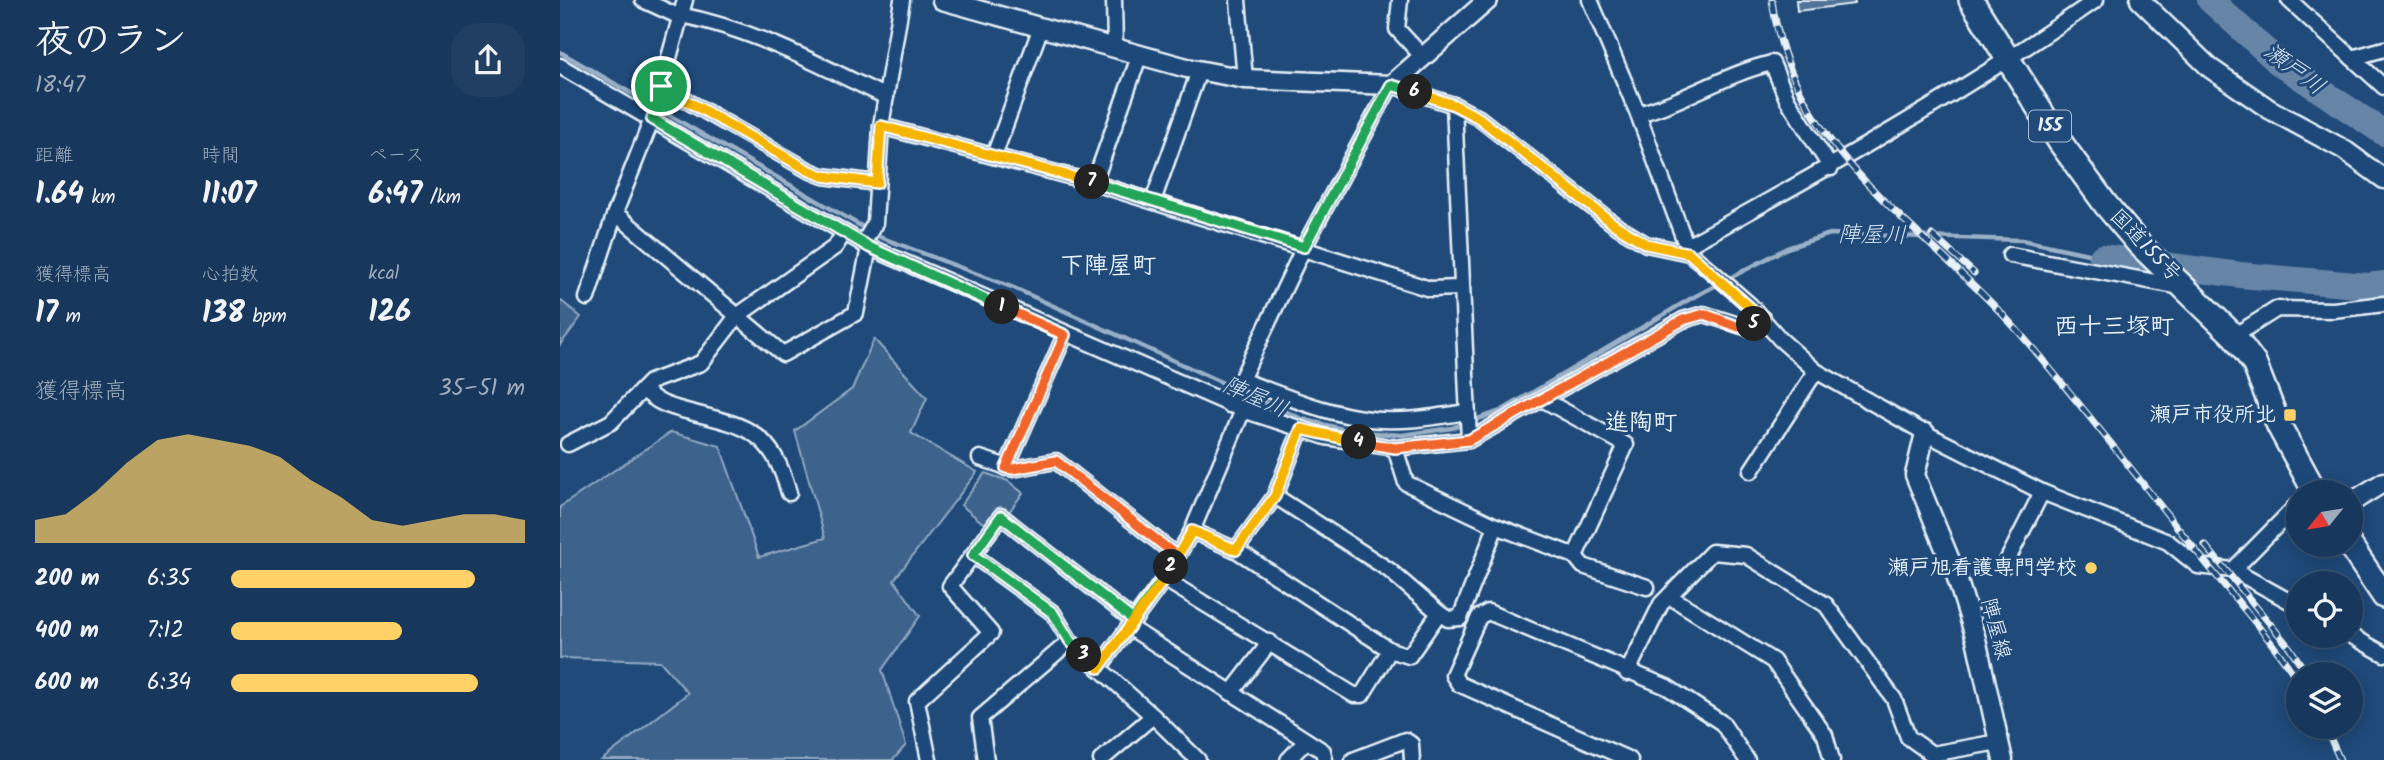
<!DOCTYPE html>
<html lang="ja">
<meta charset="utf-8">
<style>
body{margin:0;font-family:Kalam,"Klee One",sans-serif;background:#203f62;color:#f1f3f6;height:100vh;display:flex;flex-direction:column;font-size:26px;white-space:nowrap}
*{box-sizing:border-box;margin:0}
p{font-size:23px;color:#9eacbb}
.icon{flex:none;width:38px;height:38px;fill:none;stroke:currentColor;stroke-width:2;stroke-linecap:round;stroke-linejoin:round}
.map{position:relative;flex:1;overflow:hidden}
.details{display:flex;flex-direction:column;background:#17385c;width:560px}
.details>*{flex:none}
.needle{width:46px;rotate:240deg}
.controls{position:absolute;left:1726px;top:480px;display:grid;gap:14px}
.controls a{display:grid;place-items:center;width:77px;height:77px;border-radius:50%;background:#17385c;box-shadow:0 4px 18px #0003,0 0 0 2px #365272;font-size:35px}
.pin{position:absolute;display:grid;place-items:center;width:60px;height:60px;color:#fff;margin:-30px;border:4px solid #fff;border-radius:50%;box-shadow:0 2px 7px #0007}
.km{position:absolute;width:35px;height:35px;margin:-18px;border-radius:50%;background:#222;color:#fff;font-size:19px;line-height:35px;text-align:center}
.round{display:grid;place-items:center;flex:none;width:74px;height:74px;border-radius:28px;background:#203f62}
.summary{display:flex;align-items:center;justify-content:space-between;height:119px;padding:0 35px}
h1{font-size:38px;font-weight:700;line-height:52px}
.figures{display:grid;grid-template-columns:repeat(3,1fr);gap:10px;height:119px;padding:7px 35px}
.figures div{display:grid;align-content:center}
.figures b{font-size:30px;font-weight:700}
.figures small{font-size:19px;font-weight:400}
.figures p{font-size:19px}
.chart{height:196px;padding:14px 35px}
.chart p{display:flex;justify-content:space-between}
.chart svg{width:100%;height:126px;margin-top:7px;fill:#ffd166;opacity:.7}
ul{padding:0 35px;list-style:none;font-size:23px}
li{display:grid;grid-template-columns:112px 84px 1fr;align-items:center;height:52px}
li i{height:18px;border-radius:9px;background:#ffd166}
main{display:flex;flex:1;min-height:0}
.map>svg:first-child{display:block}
</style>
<main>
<section class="details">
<div class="summary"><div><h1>夜のラン</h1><p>18:47</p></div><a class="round"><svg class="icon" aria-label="share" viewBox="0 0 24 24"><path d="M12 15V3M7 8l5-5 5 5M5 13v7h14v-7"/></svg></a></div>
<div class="figures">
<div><p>距離</p><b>1.64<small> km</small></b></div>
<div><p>時間</p><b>11:07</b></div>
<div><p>ペース</p><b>6:47<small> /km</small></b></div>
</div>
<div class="figures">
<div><p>獲得標高</p><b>17<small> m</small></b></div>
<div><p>心拍数</p><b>138<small> bpm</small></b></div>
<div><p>kcal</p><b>126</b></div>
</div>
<div class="chart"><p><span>獲得標高</span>35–51 m</p>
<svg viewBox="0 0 160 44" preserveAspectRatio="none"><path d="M0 44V36L10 34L20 26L30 16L40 8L50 6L60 8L70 10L80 14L90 22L100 28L110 36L120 38L130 36L140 34L150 34L160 36V44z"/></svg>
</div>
<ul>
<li><b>200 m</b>6:35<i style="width:83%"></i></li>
<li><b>400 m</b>7:12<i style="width:58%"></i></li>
<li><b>600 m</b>6:34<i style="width:84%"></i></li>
</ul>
</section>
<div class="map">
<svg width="1824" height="760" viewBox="0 0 1824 760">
<defs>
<filter id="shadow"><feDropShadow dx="5.5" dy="-5.5" stdDeviation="0" flood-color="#0009"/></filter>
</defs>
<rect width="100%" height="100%" fill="#1f4a7a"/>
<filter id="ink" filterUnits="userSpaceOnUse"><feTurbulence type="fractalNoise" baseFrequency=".0143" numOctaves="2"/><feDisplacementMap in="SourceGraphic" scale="14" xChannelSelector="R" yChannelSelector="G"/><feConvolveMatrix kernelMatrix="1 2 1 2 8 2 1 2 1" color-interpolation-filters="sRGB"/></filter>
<g filter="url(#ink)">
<!-- green -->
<g fill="#3c628c" stroke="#92aac2" stroke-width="2">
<path d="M0,300l21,17 -21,28z"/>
<path d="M314,339l53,59 -16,35 66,39 -83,108 26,36 -38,54 24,75 -13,15h-291l86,-67 -28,-32 -100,-3v-151l111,-75 49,14 39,111 66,-19 -30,-107 57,-42z"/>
<path d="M425,473l23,8 15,12 -17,23 -18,11 -27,-22z"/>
</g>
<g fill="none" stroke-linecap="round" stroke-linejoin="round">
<!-- stream -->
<path stroke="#9ab0c7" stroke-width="4.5" d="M0,52l320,185 134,51 288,131 48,12 52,4 50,-7 49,-17 189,-112 97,-51 43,-14 192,6 80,17"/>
<!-- river -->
<g stroke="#6685a7" stroke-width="26">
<path d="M1650,0l68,62 106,71"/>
<path d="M1542,257l138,18 128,11 16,-2"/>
</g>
</g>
<!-- building -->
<path fill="#517399" stroke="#e8f1f8" stroke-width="2" filter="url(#shadow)" d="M1236,0h58l1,4 -58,7z"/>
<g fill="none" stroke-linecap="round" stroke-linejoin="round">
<defs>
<g id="minor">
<path d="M83,0l37,17"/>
<path d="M125,0l-33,119 -37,94 168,141 73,-41 13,-66"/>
<path d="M554,0l1,48"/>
<path d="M678,0l7,79"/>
<path d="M840,0l-3,29 26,28"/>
<path d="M1030,0l48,114 51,139"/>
<path d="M1729,0l95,87"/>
<path d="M120,15c73,14 140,50 206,82"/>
<path d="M1792,58l32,-9"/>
<path d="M0,66l309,181 374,163 83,27 69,11 74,-8 214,-120 21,-6 44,14 15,-9"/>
<path d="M101,86l147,84 15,6 54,7"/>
<path d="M894,105l15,335"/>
<path d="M1078,114c47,-12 86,-40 134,-51l15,36 44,69"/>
<path d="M321,126l213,57 336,106 30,-1"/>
<path d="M434,156l47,-129"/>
<path d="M534,183l46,-129"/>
<path d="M593,201l46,-130"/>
<path d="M303,244l12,-21 6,-97 21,-126"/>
<path d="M1127,246c140,-77 278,-155 409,-246"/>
<path d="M1450,255l171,32"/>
<path d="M27,298l28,-85"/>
<path d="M1674,336l43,-27 56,1 51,-6"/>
<path d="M681,380c42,15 84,34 129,39 32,4 65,-2 96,-7"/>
<path d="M83,389c14,14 24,17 43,22 59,15 85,17 103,82"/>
<path d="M984,400l82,45 -51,111"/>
<path d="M669,405l75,-158 87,-162 63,20 25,13 136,107 31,19 43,9 14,11 47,41 30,34 36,32 109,62 117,59 126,50 30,24 35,4 65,36"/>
<path d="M8,444l43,-22 39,-40 51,-19 36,-47 98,-69 9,-14"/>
<path d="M420,458l33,11 43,-8 121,95"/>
<path d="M446,468l59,-133"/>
<path d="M1191,471l65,-100"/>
<path d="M715,496l114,74 50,43"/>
<path d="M936,526l79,30 8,10 64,21"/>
<path d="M632,531l44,19 154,100 19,6 30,-43 9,6 12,-1 36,-92 -90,-43 -11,-35"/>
<path d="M676,550l39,-54 26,-67"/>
<path d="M413,555l80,58 17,28 29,27"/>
<path d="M1445,565l37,-73"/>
<path d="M1673,570l65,-66"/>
<path d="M604,579l190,116h8l28,-45"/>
<path d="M1109,596l104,65 52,74 7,25"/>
<path d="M569,627l194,124 2,9"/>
<path d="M1790,635l34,19"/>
<path d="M1067,673l34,-69 51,-52 34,3 80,50 68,94 14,38 24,17 66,-12"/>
<path d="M671,693l39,-51"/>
<path d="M593,716l45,44"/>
<path d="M369,760l-12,-59 74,-68 -41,-47 51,-70 132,104"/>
<path d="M426,760l-6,-42 90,-77"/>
<path d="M541,760l52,-44 -54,-48 65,-89 28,-48 51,-121"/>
<path d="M728,760l18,-19"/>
<path d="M793,760l52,-20 6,4 1,16"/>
<path d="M1070,760l-171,-76 -6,-9 26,-58 9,-5 179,75 55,36 25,37"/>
</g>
<g id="tertiary">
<path d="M382,0l245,68 58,11 146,6 97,-85"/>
<path d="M1580,0l70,68 59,41 74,40 41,30"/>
<path d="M1365,433l-10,42 41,100 20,64 27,121"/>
<path d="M1790,503l34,-21"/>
</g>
<g id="trunk">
<path d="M1411,0l89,142 46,63 33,39 95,92 20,27 25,63 36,66"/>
<path d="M1789,544l35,52"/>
</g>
</defs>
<!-- minor casing -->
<use href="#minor" stroke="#e8f1f8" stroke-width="19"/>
<!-- tertiary casing -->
<use href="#tertiary" stroke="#e8f1f8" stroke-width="23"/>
<!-- trunk casing -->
<use href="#trunk" stroke="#e8f1f8" stroke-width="28"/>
<!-- minor -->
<use href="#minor" stroke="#1f4a7a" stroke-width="14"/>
<!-- tertiary -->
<use href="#tertiary" stroke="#1f4a7a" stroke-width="18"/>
<!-- trunk -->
<use href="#trunk" stroke="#1f4a7a" stroke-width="23"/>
<defs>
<g id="rail">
<path d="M1212,0c20,154 151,224 244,329 68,77 129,159 194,239 30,37 62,72 88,113"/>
<path d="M1372,235l42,38"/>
<path d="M1645,545l85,103 17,26"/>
<path d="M1765,726l15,34"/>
</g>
</defs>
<!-- rail casing -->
<use href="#rail" stroke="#e8f1f8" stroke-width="7"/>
<!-- rail -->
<use href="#rail" stroke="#1f4a7a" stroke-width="4.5" stroke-dasharray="13" stroke-linecap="butt"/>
</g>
</g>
<g fill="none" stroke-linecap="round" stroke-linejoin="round" filter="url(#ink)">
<defs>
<path id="split-1" d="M101,86l-9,33 217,128 133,60"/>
<path id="split-2" d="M442,307l63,28 -59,133 7,1 43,-8 121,95 -6,11"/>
<path id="split-3" d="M524,655l-14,-14 -17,-28 -80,-58 28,-39 132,104 38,-53"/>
<path id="split-4" d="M524,655l15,13 65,-89 28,-48 44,19 39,-54 26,-67 58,13"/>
<path id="split-5" d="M799,442l36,6 74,-8 214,-120 21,-6 35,13 15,-3"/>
<path id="split-6" d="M855,92l39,13 25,13 136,107 31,19 43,9 74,66 -9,5"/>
<path id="split-7" d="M532,182l212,65 87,-162 24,7"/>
<path id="split-8" d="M101,86l147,84 15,6 54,7 4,-57 211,56"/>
</defs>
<!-- split-1 casing -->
<use href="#split-1" stroke="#fff" stroke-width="14"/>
<!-- split-2 casing -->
<use href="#split-2" stroke="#fff" stroke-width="14"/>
<!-- split-3 casing -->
<use href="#split-3" stroke="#fff" stroke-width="14"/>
<!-- split-4 casing -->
<use href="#split-4" stroke="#fff" stroke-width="14"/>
<!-- split-5 casing -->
<use href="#split-5" stroke="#fff" stroke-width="14"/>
<!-- split-6 casing -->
<use href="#split-6" stroke="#fff" stroke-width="14"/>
<!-- split-7 casing -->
<use href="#split-7" stroke="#fff" stroke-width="14"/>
<!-- split-8 casing -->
<use href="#split-8" stroke="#fff" stroke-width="14"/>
<!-- split-1 -->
<use href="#split-1" stroke="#22a559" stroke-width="9"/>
<!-- split-2 -->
<use href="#split-2" stroke="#f0652b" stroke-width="9"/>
<!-- split-3 -->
<use href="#split-3" stroke="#22a559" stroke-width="9"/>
<!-- split-4 -->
<use href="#split-4" stroke="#f5b400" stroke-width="9"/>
<!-- split-5 -->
<use href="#split-5" stroke="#f0652b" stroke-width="9"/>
<!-- split-6 -->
<use href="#split-6" stroke="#f5b400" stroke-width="9"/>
<!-- split-7 -->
<use href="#split-7" stroke="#22a559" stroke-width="9"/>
<!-- split-8 -->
<use href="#split-8" stroke="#f5b400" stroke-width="9"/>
</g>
<!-- markers -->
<g fill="#ffd166" stroke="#1f4a7a" stroke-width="2.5">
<rect x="1723" y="408" width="14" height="14" rx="3.5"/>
<circle cx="1531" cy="568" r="7"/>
</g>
<g text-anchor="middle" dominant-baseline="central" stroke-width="6" stroke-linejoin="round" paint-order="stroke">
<!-- shield labels -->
<rect fill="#1f4a7a" stroke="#acbfd2" stroke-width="2" x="1469" y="110.5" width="42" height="31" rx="5"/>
<g font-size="19" font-weight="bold" fill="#e8f1f8">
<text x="1490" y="126">155</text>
</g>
<!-- street labels -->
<g font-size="21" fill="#e8f1f8" stroke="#1f4a7a">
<text transform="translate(1585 246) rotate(46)">国道155号</text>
<text transform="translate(1435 629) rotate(75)">陣屋線</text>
</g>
<!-- poi labels -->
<g font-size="21" font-weight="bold" fill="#e8f1f8" stroke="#1f4a7a" text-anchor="end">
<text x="1716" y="415">瀬戸市役所北</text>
<text x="1517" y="568">瀬戸旭看護専門学校</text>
</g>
<!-- water labels -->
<g font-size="23" font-style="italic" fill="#d4e1ec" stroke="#1f4a7a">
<text transform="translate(1734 70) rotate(37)">瀬戸川</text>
<text transform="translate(1312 236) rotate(1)">陣屋川</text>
<text transform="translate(695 398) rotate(24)">陣屋川</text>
</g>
<!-- quarter labels -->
<g font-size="24" font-weight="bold" fill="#e8f1f8" stroke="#1f4a7a">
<text x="548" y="266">下陣屋町</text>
<text x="1554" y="327">西十三塚町</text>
<text x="1081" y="423">進陶町</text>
</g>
</g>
</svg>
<div class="controls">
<a><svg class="needle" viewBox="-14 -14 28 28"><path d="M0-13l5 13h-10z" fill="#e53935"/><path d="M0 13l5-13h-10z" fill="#9eacbb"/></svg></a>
<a><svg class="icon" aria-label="locate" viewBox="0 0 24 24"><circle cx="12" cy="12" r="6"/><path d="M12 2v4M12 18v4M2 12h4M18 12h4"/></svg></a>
<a><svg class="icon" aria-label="layers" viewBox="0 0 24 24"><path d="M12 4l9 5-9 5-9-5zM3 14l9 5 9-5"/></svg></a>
</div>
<div class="pin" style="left:101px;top:86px;background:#1e9e55"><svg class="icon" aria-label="arrive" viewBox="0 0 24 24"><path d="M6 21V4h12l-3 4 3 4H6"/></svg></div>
<b class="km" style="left:442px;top:307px">1</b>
<b class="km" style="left:611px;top:567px">2</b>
<b class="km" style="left:524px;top:655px">3</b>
<b class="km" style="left:799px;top:442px">4</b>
<b class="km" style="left:1194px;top:324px">5</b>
<b class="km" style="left:855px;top:92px">6</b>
<b class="km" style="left:532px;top:182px">7</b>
</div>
</main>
